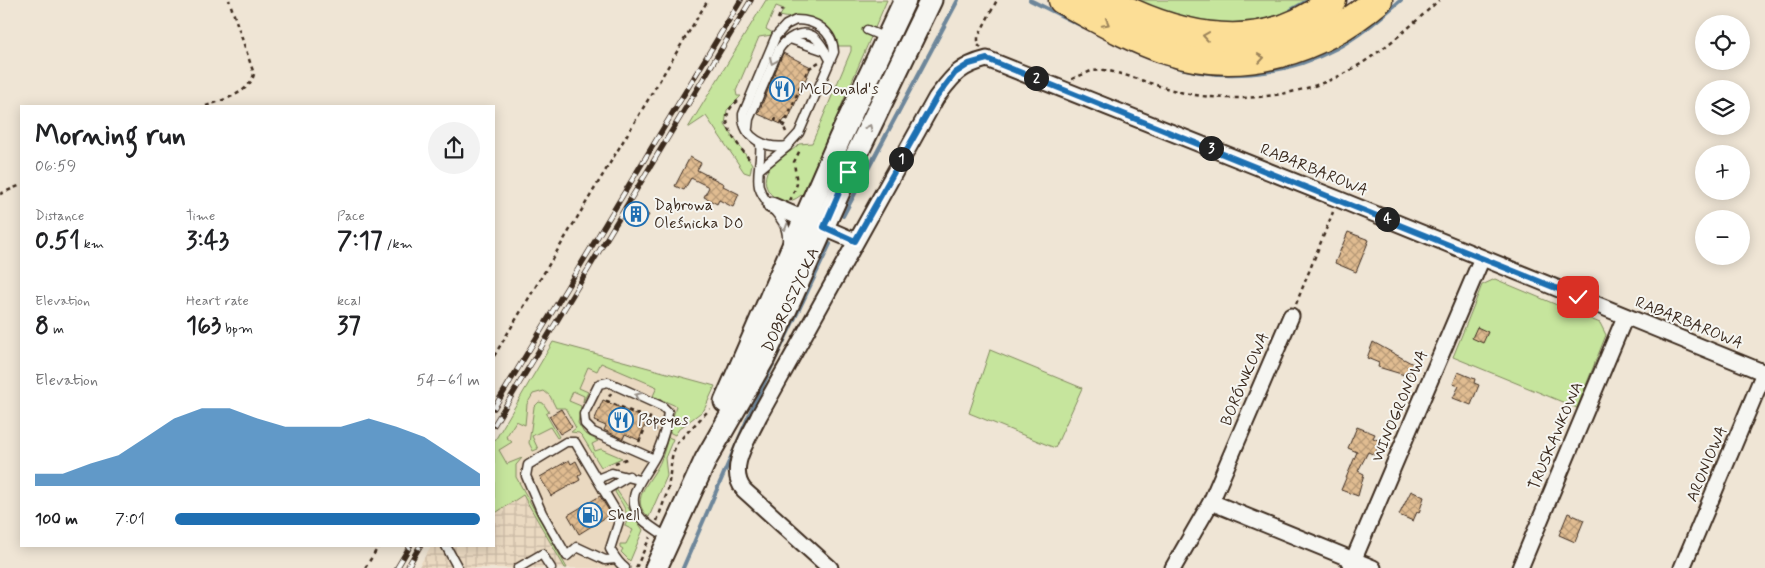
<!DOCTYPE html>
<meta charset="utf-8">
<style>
body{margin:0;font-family:Mynerve,sans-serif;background:#f2f2f2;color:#202124;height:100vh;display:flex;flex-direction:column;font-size:19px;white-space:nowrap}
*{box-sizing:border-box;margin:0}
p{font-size:16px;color:#757577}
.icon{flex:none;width:28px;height:28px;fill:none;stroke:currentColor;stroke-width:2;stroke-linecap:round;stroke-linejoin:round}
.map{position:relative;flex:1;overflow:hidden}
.side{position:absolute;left:20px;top:105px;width:475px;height:442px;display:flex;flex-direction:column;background:#fff;border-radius:0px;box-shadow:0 2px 12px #0003}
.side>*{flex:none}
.tools{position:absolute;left:1695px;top:15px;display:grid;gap:10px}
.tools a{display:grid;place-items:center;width:55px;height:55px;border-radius:50%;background:#fff;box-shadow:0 2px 12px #0003;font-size:25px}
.pin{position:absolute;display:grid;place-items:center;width:42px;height:42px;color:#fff;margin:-21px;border-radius:10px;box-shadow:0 2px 8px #0006}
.km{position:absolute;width:25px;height:25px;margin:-12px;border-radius:50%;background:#222;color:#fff;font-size:14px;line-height:25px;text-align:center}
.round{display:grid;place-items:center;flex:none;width:52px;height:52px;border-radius:26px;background:#f2f2f2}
.overview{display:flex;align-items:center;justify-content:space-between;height:85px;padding:0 15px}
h1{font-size:28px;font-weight:800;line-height:38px}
.metrics{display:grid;grid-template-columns:repeat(3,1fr);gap:8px;height:85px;padding:5px 15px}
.metrics div{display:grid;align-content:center}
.metrics b{font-size:25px;font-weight:800}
.metrics small{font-size:14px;font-weight:400}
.metrics p{font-size:14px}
.chart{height:140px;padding:10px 15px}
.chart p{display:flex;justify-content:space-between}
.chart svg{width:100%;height:90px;margin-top:5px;fill:#1f6fb2;opacity:.7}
ul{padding:0 15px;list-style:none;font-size:16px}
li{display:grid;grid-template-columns:80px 60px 1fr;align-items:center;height:38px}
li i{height:12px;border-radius:6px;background:#1f6fb2}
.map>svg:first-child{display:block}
</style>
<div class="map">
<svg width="1765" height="568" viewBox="0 0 1765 568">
<defs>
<pattern id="industrial-grid" width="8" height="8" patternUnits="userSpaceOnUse" patternTransform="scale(1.25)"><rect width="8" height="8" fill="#ead9c1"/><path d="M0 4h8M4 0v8" fill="none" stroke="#cabaa5"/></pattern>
<pattern id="building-cross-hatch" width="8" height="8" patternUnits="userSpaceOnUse" patternTransform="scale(1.25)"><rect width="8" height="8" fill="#e0bc91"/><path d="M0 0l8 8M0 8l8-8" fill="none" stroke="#b79976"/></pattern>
</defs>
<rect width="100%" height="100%" fill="#efe5d5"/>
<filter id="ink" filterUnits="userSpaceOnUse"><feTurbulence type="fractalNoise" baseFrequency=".02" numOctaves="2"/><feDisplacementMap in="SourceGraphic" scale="10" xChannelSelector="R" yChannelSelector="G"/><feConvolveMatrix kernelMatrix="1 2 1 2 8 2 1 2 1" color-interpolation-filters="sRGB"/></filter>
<g filter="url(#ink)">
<!-- built -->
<path fill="#ead9c1" d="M553,342l162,44 -11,24 -25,19 -10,17 -4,12 2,18 -40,92h-62l-71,-123z"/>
<!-- industrial -->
<path fill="url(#industrial-grid)" d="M494,445l71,123h-147l13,-22h63z"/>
<!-- green -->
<g fill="#c6e59d" stroke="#80885e">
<path d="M766,0h121l-83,192c-20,23 -49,-2 -35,-24 5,-9 21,-14 30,-24l13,-1 39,-92v-5h-13c-6,-18 -20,-29 -38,-30 -8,0 -12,3 -20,0l4,-7 -8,-3 -10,23 7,4 -1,2 -13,2 -23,54 1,5h4l-14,14 -2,15 27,39 -2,10 -6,-2 -38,-56 -18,12z"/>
<path d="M1119,0h201l-13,10 -77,22z"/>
<path d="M1495,279l105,44 6,12 -29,73 -124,-51 29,-72z"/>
<path d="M553,342l162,44 -11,24 -25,19 -4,6 -6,-3 7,-26 -23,-10 4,-9 -56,-24 -4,8 -9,-4 -9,21 9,4 -5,10 1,-6 -11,-5 -4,10 12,5 -3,17 6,10 14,8 -6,3 3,7 6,-2 21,9 -21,9 -19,-31 -3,-3 -8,-1 5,-4 -11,-20h-9l-6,-12 -6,-5 -11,3 -6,10 -2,21 -9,-4 -10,16 6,5 -13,8 8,14 15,-6 -6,7v12l51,91h-2l-42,-73 -29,19v-72z"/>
<path d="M990,350l92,38 -27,60 -86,-35z"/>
<path d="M539,402l4,1 6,9 -3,2 13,23 -2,1 -7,-11 -18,9 6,13 -5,2 -4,-8 5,-36z"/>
<path d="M668,437l5,2 -8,19 2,18 -18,41c-23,-18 6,-39 12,-57 3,-7 5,-16 7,-23z"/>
<path d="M616,489l27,41 -13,31 -9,-9 2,-3 -3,-2v-3h6l7,-14 -8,-4c6,-13 -4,-23 -10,-34z"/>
</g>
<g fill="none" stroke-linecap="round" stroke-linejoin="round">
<!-- stream -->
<g stroke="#6d869a" stroke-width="4">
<path d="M1030,0l54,27"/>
<path d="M1291,10l16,-9"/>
<path d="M1163,63c57,19 120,14 174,-15 23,-12 44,-31 64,-48"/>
<path d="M843,216l115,-216"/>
<path d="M683,568l70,-162 77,-162"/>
</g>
</g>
<!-- building -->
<g fill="url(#building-cross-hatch)" stroke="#3b2a1e">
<path d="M783,53l28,14 -23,53 -3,-1 -4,5 -23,-10z"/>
<path d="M690,157l11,6 -4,7 27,14 -1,2 16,8 -6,13 -14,-7 -2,4 -13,-7 5,-10 -18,-9 -7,12 -9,-4z"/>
<path d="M635,206l14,9 -6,10 -14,-8z"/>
<path d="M1348,232l21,8 -13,32 -21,-9z"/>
<path d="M1477,327l11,5 -5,11 -11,-5z"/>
<path d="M1373,342l40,22 -5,12 -30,-9 1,-4 -12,-5z"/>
<path d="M1458,372l17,7 -1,4 5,2 -8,20 -18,-7 6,-12 -6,-2z"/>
<path d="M603,400l44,20 -8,20 -14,-6 -2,5 -19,-9 2,-4 -12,-5z"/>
<path d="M561,409l11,18 -12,7 -11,-18z"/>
<path d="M1357,427l18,7 -2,4 7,3 -5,14 -7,-3 -10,19 6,3 -6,22 -17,-6 16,-38 -9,-4z"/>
<path d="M569,460l2,4 5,-3 6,12 -4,3 2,4 -29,16 -11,-19z"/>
<path d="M1411,491l13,6 -5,16 -2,-1 -4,9 -14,-6z"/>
<path d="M600,496l11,18 -32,20 -11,-19z"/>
<path d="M1568,513l16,7 -9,22 -16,-7z"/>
</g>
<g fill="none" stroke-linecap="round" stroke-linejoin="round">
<defs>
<g id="service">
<path d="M796,20c19,0 37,11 38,32l-35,81 -12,13c-20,3 -45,-7 -44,-32l33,-78 10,-11z"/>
<path d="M867,30l19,8"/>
<path d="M790,39l35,12"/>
<path d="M748,128l1,-9 30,-70c4,-6 9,-10 15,-13 20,-9 28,9 36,24"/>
<path d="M760,144c2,14 -4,29 -1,43 6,21 30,29 28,55"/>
<path d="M760,169l27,-22"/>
<path d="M654,459l-61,-27 -8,-8 -1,-10 15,-30 9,-2 55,25 5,5c-1,12 -6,29 -11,41 -9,21 -37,43 -15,66 7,7 17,13 25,18"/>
<path d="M597,479l15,-6 27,7"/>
<path d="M604,491l25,-15"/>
<path d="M446,546l12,22"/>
<path d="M616,559l-11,1 -28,-13 -10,9 -25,-43 -16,-37 2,-11 38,-23h9l45,76 -10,31c5,8 8,14 15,19"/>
<path d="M518,568l24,-14 9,14"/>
</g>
<g id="minor">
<path d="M771,205l84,36"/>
<path d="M1211,502l162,66"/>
<path d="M830,568l-86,-78c-18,-22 5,-52 15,-74l177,-318c17,-22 23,-32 51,-39l351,140 427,174"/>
<path d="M1173,568l38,-66 80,-186"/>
<path d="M1350,568l132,-310"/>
<path d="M1520,568l105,-251"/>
<path d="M1682,568l82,-195"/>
</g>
<g id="secondary">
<path d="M725,402l115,-264 65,-138"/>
<path d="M656,568l50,-109 58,-101 84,-186 83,-172"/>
</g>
<g id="motorway">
<path d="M1063,0c33,18 67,38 103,50 77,25 152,1 212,-50"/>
<path d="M1106,0c71,39 160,59 226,0"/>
</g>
</defs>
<!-- service casing -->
<use href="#service" stroke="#3b2a1e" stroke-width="11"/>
<!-- minor casing -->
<use href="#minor" stroke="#3b2a1e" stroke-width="19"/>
<!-- secondary casing -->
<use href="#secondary" stroke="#3b2a1e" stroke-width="25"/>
<!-- motorway casing -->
<use href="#motorway" stroke="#3b2a1e" stroke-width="31"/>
<!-- path -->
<g stroke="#3b2a1e" stroke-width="2.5" stroke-dasharray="4 4" stroke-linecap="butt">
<path d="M778,19l4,-10"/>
<path d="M981,48l-3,-3v-8l19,-37"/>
<path d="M1072,79l19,-8 13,-1c31,6 60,20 91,25 43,7 94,2 135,-15 38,-15 79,-52 109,-80"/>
<path d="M738,101c-25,17 -1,42 11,58"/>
<path d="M206,106c18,-7 43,-12 48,-32l-25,-74"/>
<path d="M776,118l-1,2 7,3 4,9"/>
<path d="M783,127l25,-58 11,-7"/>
<path d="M0,194l21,-9"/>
<path d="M790,201l7,-17 -3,-22 6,-12"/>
<path d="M1296,304l37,-92"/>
<path d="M494,356l214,-356"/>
<path d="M611,393l-4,8 42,18"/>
<path d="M646,426l11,4"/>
<path d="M639,442l13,-29"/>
<path d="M615,463l14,-5"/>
<path d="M657,521l11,-31 4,-33 4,-13 34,-35"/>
<path d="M365,568l14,-22"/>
<path d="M636,568l14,-31"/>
</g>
<!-- service -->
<use href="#service" stroke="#f6f6f2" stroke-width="8"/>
<!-- minor -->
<use href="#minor" stroke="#f6f6f2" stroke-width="15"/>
<!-- secondary -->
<use href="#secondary" stroke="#f6f6f2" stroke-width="21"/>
<!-- motorway -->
<use href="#motorway" stroke="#fcde96" stroke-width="28"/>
<defs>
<g id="rail">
<path d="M695,76l46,-76"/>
<path d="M494,408l204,-337"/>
<path d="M494,425l257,-425"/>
<path d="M397,568l13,-22"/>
<path d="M407,568l13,-22"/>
</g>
</defs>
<!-- rail casing -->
<use href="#rail" stroke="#3b2a1e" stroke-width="5.5"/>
<!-- rail -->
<use href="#rail" stroke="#f6f6f2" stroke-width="4" stroke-dasharray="11" stroke-linecap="butt"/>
</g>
<!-- one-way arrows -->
<defs><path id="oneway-chevron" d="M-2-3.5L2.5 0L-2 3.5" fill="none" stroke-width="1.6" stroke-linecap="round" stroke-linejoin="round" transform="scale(1.25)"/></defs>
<g stroke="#9c845a">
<use href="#oneway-chevron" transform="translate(1106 23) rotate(28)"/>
<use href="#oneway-chevron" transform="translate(1206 36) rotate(-172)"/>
<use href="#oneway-chevron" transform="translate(1261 58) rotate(-9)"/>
</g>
<g stroke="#989088">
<use href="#oneway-chevron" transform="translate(773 61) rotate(113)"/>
<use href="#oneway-chevron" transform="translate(869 128) rotate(-65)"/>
<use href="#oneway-chevron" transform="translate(784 227) rotate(72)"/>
<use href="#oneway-chevron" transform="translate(638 396) rotate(-156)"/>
</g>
</g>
<g fill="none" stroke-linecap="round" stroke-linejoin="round" filter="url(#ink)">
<defs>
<path id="route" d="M848,172l-24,55 31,14 81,-143 19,-25 14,-9 18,-5 591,238"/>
</defs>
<!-- route casing -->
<use href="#route" stroke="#fff" stroke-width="10"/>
<!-- route -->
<use href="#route" stroke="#1f6fb2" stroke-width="6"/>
</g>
<!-- icons -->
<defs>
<symbol id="restaurant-ring" viewBox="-11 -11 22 22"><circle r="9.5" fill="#f6f6f2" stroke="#1f6fb2" stroke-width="1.5"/><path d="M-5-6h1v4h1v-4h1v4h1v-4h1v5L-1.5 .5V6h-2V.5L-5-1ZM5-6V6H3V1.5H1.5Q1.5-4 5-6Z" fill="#1f6fb2"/></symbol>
<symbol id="building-ring" viewBox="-11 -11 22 22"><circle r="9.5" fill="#f6f6f2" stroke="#1f6fb2" stroke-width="1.5"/><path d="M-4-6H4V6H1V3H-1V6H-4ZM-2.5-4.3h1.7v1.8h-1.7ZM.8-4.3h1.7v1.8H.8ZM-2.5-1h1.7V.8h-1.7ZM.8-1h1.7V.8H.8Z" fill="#1f6fb2"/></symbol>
<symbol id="fuel-ring" viewBox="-11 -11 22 22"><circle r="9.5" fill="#f6f6f2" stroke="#1f6fb2" stroke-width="1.5"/><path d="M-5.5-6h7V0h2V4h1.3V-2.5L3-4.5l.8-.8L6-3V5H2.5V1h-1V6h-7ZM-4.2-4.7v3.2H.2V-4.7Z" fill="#1f6fb2"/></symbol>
</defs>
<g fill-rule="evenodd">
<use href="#restaurant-ring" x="768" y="75" width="28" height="28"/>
<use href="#building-ring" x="622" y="200" width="28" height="28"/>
<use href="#restaurant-ring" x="607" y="406" width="28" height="28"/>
<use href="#fuel-ring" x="576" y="501" width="28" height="28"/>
</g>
<g text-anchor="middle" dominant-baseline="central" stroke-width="4" stroke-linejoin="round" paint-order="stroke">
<!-- poi labels -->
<g font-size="16" fill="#3b2a1e" stroke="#f6f6f2" text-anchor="start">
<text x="800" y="89">McDonald's</text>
<text x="654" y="205">Dąbrowa<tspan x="654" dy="18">Oleśnicka DO</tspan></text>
<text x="638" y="420">Popeyes</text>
<text x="608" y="515">Shell</text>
</g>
<!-- street labels -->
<g font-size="16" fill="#3b2a1e" stroke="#f6f6f2">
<text transform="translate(1314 170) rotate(22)">RABARBAROWA</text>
<text transform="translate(791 300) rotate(-65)">DOBROSZYCKA</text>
<text transform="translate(1689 323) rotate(22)">RABARBAROWA</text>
<text transform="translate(1245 379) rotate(-67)">BORÓWKOWA</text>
<text transform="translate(1400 406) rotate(-67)">WINOGRONOWA</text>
<text transform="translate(1556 436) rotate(-67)">TRUSKAWKOWA</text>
<text transform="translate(1707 464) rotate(-67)">ARONIOWA</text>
</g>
</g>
</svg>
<div class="tools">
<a><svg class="icon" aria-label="locate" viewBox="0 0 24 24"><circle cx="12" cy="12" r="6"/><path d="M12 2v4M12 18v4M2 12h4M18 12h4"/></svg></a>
<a><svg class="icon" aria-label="layers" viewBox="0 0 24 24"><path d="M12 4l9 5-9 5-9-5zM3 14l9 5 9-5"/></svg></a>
<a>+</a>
<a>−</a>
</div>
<div class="pin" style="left:848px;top:172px;background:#1e9e55"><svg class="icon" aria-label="arrive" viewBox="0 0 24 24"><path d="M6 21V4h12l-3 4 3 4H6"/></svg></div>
<div class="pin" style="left:1578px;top:297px;background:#d93025"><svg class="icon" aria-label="check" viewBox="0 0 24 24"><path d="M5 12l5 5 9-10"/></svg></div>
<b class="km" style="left:901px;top:159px">1</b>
<b class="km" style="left:1036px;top:78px">2</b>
<b class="km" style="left:1211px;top:148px">3</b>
<b class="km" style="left:1387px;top:219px">4</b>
<section class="side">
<div class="overview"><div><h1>Morning run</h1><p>06:59</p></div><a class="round"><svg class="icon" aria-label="share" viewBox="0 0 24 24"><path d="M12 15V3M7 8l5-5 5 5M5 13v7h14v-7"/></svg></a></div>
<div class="metrics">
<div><p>Distance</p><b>0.51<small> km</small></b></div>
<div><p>Time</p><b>3:43</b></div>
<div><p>Pace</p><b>7:17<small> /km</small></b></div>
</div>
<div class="metrics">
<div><p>Elevation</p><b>8<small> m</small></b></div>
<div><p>Heart rate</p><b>163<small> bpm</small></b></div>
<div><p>kcal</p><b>37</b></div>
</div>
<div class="chart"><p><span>Elevation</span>54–61 m</p>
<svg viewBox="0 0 160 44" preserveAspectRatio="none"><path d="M0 44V38L10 38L20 33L30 29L40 20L50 11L60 6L70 6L80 11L90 15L100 15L110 15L120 11L130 15L140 20L150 29L160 38V44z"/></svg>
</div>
<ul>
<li><b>100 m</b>7:01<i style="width:100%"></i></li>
</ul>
</section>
</div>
